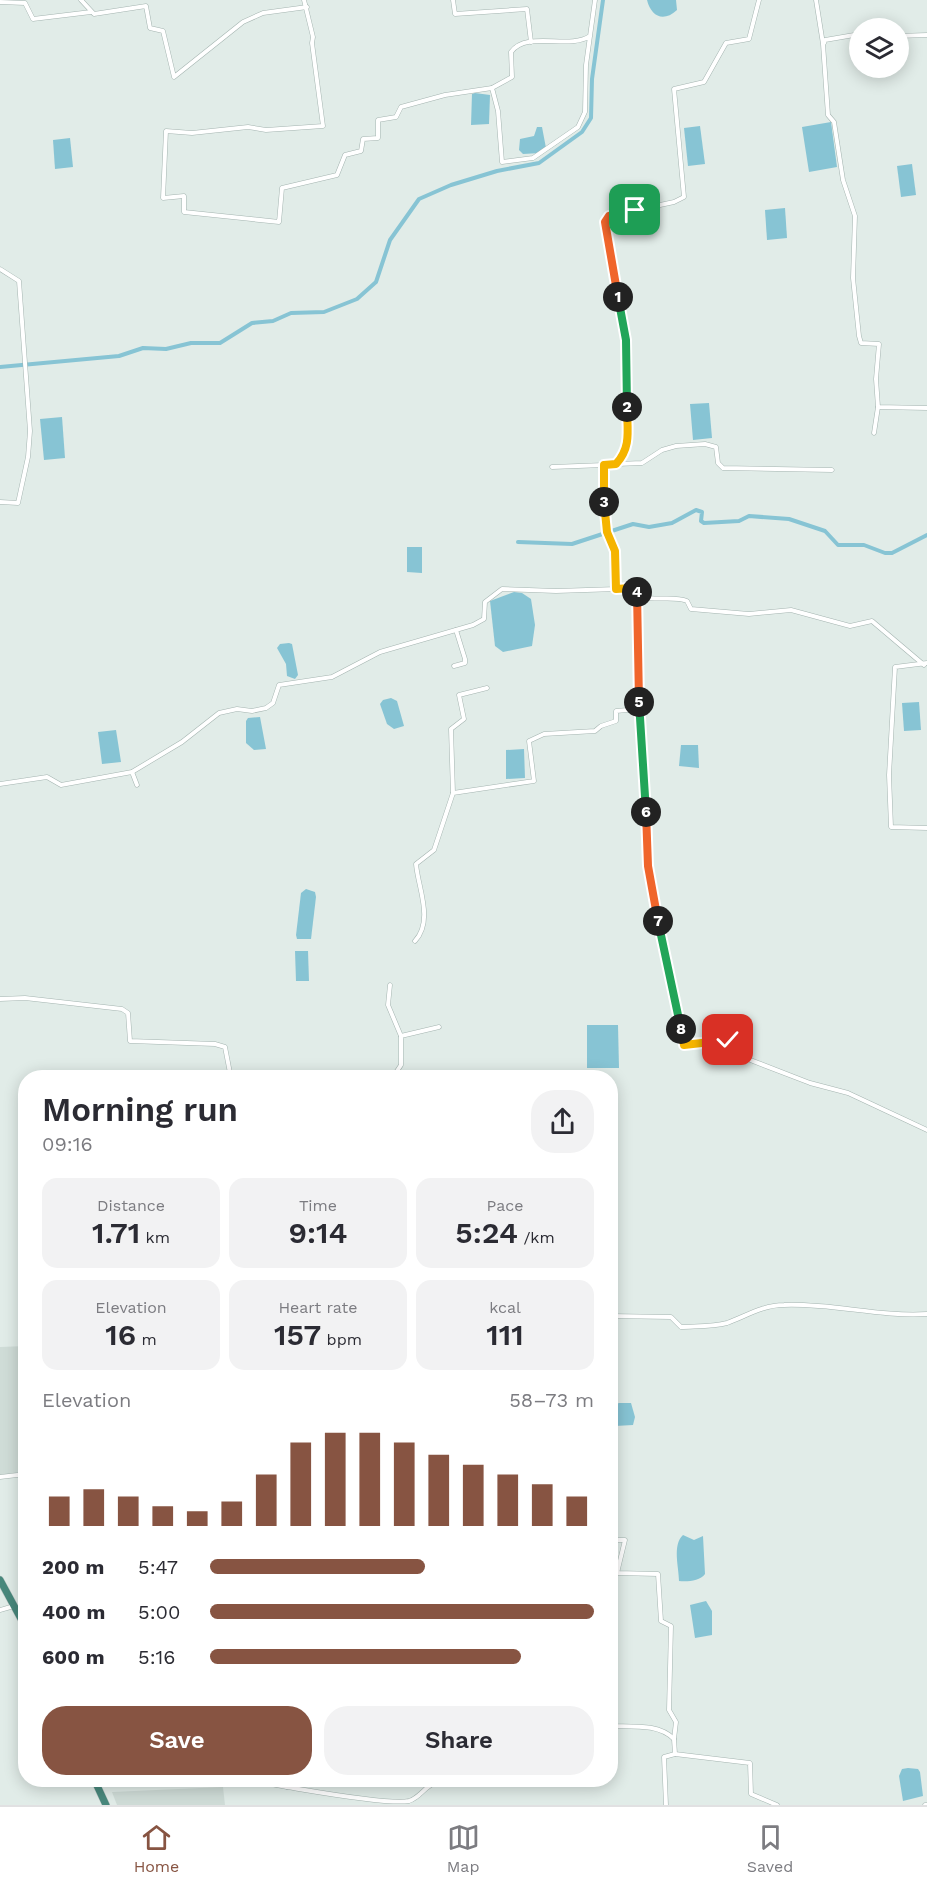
<!DOCTYPE html>
<meta charset="utf-8">
<style>
body{margin:0;font-family:"Work Sans",sans-serif;background:#f2f2f3;color:#2b2b33;height:100vh;display:flex;flex-direction:column;font-size:22px;white-space:nowrap}
*{box-sizing:border-box;margin:0}
p{font-size:20px;color:#7c7c81}
.icon{flex:none;width:33px;height:33px;fill:none;stroke:currentColor;stroke-width:2;stroke-linecap:round;stroke-linejoin:round}
.map{position:relative;flex:1;overflow:hidden}
.details{position:absolute;left:18px;top:1070px;width:600px;height:717px;display:flex;flex-direction:column;background:#fff;border-radius:24px;box-shadow:0 3px 15px #0003}
.details>*{flex:none}
.tools{position:absolute;left:849px;top:18px;display:grid;gap:12px}
.tools a{display:grid;place-items:center;width:60px;height:60px;border-radius:50%;background:#fff;box-shadow:0 3px 15px #0003;font-size:30px}
.pin{position:absolute;display:grid;place-items:center;width:51px;height:51px;color:#fff;margin:-26px;border-radius:12px;box-shadow:0 3px 9px #0006}
.km{position:absolute;width:30px;height:30px;margin:-15px;border-radius:50%;background:#222;color:#fff;font-size:16px;line-height:30px;text-align:center}
.round{display:grid;place-items:center;flex:none;width:63px;height:63px;border-radius:24px;background:#f2f2f3}
.headline{display:flex;align-items:center;justify-content:space-between;height:102px;padding:0 24px}
h1{font-size:33px;font-weight:600;line-height:45px}
.figures{display:grid;grid-template-columns:repeat(3,1fr);gap:9px;height:102px;padding:6px 24px}
.figures div{display:grid;align-content:center;border-radius:15px;background:#f2f2f3;text-align:center}
.figures b{font-size:30px;font-weight:600}
.figures small{font-size:16px;font-weight:400}
.figures p{font-size:16px}
.chart{height:168px;padding:12px 24px}
.chart p{display:flex;justify-content:space-between}
.chart svg{width:100%;height:108px;margin-top:6px;stroke:#875442;stroke-width:6}
.primary-button{display:flex;gap:12px;margin-top:auto;padding:12px 24px}
.primary-button a{flex:1;height:69px;border-radius:24px;background:#875442;color:#fff;font-size:24px;font-weight:600;line-height:69px;text-align:center}
.primary-button a+a{background:#f2f2f3;color:#2b2b33}
ul{padding:0 24px;list-style:none;font-size:20px}
li{display:grid;grid-template-columns:96px 72px 1fr;align-items:center;height:45px}
li i{height:15px;border-radius:8px;background:#875442}
.tab-bar{display:flex;justify-content:space-around;align-items:center;height:84px;border-top:2px solid #e1e1e2;background:#fff;font-size:16px;color:#7c7c81}
.tab-bar a{display:grid;justify-items:center;gap:3px}
.tab-bar .current{color:#875442}
.map>svg:first-child{display:block}
</style>
<div class="map">
<svg width="927" height="1805" viewBox="0 0 927 1805">
<rect width="100%" height="100%" fill="#e1ece8"/>
<!-- built -->
<g fill="#cfdcd7">
<path d="M26,1346l-1,125 -25,5v-129z"/>
<path d="M223,1787l2,18h-108l-5,-13z"/>
</g>
<!-- water -->
<g fill="#87c4d4">
<path d="M647,0h29l1,10c-14,13 -26,6 -30,-10z"/>
<path d="M475,93l15,2 -1,29 -18,1 1,-31z"/>
<path d="M831,122l6,45 -28,5 -7,-45z"/>
<path d="M700,126l5,38 -17,2 -4,-38z"/>
<path d="M537,127h5l4,21 -6,5 -17,1 -4,-4 1,-11 14,-3z"/>
<path d="M70,138l3,29 -18,2 -2,-29z"/>
<path d="M912,164l4,31 -15,2 -4,-31z"/>
<path d="M785,208l2,30 -20,2 -2,-30z"/>
<path d="M709,403l3,35 -19,2 -3,-36z"/>
<path d="M62,417l3,41 -21,2 -4,-41z"/>
<path d="M407,547h15v26l-15,-1z"/>
<path d="M514,592l8,1 9,6 4,26 -3,21 -29,6 -8,-6 -5,-45z"/>
<path d="M289,643l3,1 6,31 -3,4 -8,-3 -1,-12 -9,-16 3,-4z"/>
<path d="M391,698l6,3 7,25 -10,3 -7,-5 -7,-20 3,-4z"/>
<path d="M919,702l2,28 -17,1 -2,-28z"/>
<path d="M260,717l6,32 -12,1 -8,-7v-22l2,-3z"/>
<path d="M116,730l5,32 -19,2 -4,-32z"/>
<path d="M681,745h17l1,23 -20,-2z"/>
<path d="M524,749l1,29 -19,1v-29z"/>
<path d="M306,889l9,3 1,5 -5,42h-14l-1,-4 5,-42z"/>
<path d="M295,951h13l1,30h-13z"/>
<path d="M587,1025h31l1,43h-32z"/>
<path d="M619,1403h12l4,14 -2,8 -18,1 -4,-20z"/>
<path d="M683,1535l11,5 9,-4 2,38c-5,7 -18,8 -26,7 0,-14 -7,-36 4,-46z"/>
<path d="M706,1601l6,10v24l-17,3 -5,-33z"/>
<path d="M908,1768l10,1 2,3 3,24 -20,5 -4,-25 3,-7z"/>
</g>
<g fill="none" stroke-linecap="round" stroke-linejoin="round">
<!-- canal -->
<g stroke="#87c4d4" stroke-width="4">
<path d="M0,367l119,-11 24,-8 23,1 25,-6h29l32,-20 21,-2 18,-8 33,-1 33,-13 19,-17 14,-42 29,-41 32,-14 46,-14 42,-8 43,-31 9,-14 1,-39 11,-79"/>
<path d="M518,542l54,2 61,-20 16,3 23,-4 24,-13 6,2 -1,9 3,2 35,-2 10,-5 40,3 36,12 13,14h26l21,8h7l35,-18"/>
</g>
<defs>
<g id="minor">
<path d="M81,0l13,14 52,-8 4,22 13,3 11,46 69,-55 20,-9 44,-6"/>
<path d="M304,0l9,37 -1,6 11,83 -57,4 -18,-3 -56,6 -26,-2 -3,67 21,-2v16l95,10 3,-34 55,-13 8,-20 16,-4 2,-12 15,-1v-18l18,-3 5,-10 44,-12 47,-7"/>
<path d="M453,0l2,14 72,-5 4,33"/>
<path d="M816,0l7,44 5,71 6,7 9,58 12,36 -2,62 6,58 2,7 18,1 -3,35 2,28 49,1"/>
<path d="M0,2l25,1 8,16 58,-7"/>
<path d="M590,36c-21,14 -63,-6 -79,16l1,25 -20,11 6,23 4,51 31,-4 45,-31 7,-15 1,-47 9,-65"/>
<path d="M898,36l29,-1"/>
<path d="M824,43l1,-3 35,-6"/>
<path d="M0,269l19,12 11,150 -2,26 -10,46 -18,-1"/>
<path d="M874,433l4,-26"/>
<path d="M617,464l25,-1 20,-13 14,-4 29,-2 11,3 2,16 5,5 109,2"/>
<path d="M552,467l52,-2"/>
<path d="M617,589l14,-1 7,6 2,142 9,130 15,94 20,85 44,-5 12,16 70,27 38,10 79,37"/>
<path d="M638,594c13,9 34,1 49,7l4,8 58,5 42,-4 59,16 22,-5 52,44"/>
<path d="M927,663l-32,4 -6,108 2,52 36,1"/>
<path d="M454,666l11,-3v-4l-9,-29"/>
<path d="M132,772l5,13"/>
<path d="M0,784l47,-7 14,8 71,-13 50,-30 37,-29 18,-4 15,2 14,-3 7,-5 6,-18 53,-8 48,-25 93,-27 11,-6 1,-17 17,-13 54,2 61,-2 -2,-38 -8,-19 -3,-23v-44l12,-1 10,-10 2,-9 -2,-105 -21,-118 4,-6 65,-14 10,-5 -10,-108 30,-7 22,-39 23,-4 10,-39"/>
<path d="M453,793l-2,-64 13,-10 -5,-24 28,-7"/>
<path d="M415,941c19,-21 3,-53 1,-77l18,-14 19,-57 81,-12 -5,-40 15,-7 51,-3 6,-5 15,-5v-10l23,-2"/>
<path d="M390,985l-2,20 13,31"/>
<path d="M0,999l25,-1 97,11 6,4 2,28 85,3 10,3 5,26 20,1 2,3"/>
<path d="M393,1077l8,-12v-29l38,-9"/>
<path d="M610,1316l61,1 10,10c14,-1 32,0 46,-4 19,-7 36,-18 57,-18 48,-2 95,12 143,9"/>
<path d="M610,1436l5,13"/>
<path d="M0,1477l26,-3"/>
<path d="M610,1540h15l-8,33 41,1 3,47 10,5 -2,84 7,12 -2,17"/>
<path d="M0,1610l14,-4"/>
<path d="M610,1726c21,1 48,-3 64,13l1,15 75,9 1,31 26,11"/>
<path d="M212,1779l48,3 27,5"/>
<path d="M288,1779l-1,8c25,4 101,18 122,14 15,-5 14,-18 39,-22"/>
<path d="M97,1783l14,-4"/>
<path d="M666,1805l-2,-48 11,-3"/>
<path d="M925,1805h2"/>
</g>
<g id="trunk">
<path d="M0,1580l26,48"/>
<path d="M94,1779l12,26"/>
</g>
</defs>
<!-- minor casing -->
<use href="#minor" stroke="#a4b4b0" stroke-width="5"/>
<!-- trunk casing -->
<use href="#trunk" stroke="#c1c9c7" stroke-width="8"/>
<!-- minor -->
<use href="#minor" stroke="#fff" stroke-width="4"/>
<!-- trunk -->
<use href="#trunk" stroke="#48887c" stroke-width="7"/>
</g>
<g fill="none" stroke-linecap="round" stroke-linejoin="round">
<defs>
<path id="split-1" d="M618,297l-13,-75 4,-6 26,-6"/>
<path id="split-2" d="M618,297l8,43 1,67"/>
<path id="split-3" d="M604,502v-37l12,-1c16,-17 11,-35 11,-57"/>
<path id="split-4" d="M604,502l3,30 8,19 1,38 15,-1 6,4"/>
<path id="split-5" d="M637,592l2,110"/>
<path id="split-6" d="M639,702l7,110"/>
<path id="split-7" d="M646,812l2,54 10,55"/>
<path id="split-8" d="M658,921l23,108"/>
<path id="split-9" d="M681,1029l3,16 44,-5"/>
</defs>
<!-- split-1 casing -->
<use href="#split-1" stroke="#fff" stroke-width="12"/>
<!-- split-2 casing -->
<use href="#split-2" stroke="#fff" stroke-width="12"/>
<!-- split-3 casing -->
<use href="#split-3" stroke="#fff" stroke-width="12"/>
<!-- split-4 casing -->
<use href="#split-4" stroke="#fff" stroke-width="12"/>
<!-- split-5 casing -->
<use href="#split-5" stroke="#fff" stroke-width="12"/>
<!-- split-6 casing -->
<use href="#split-6" stroke="#fff" stroke-width="12"/>
<!-- split-7 casing -->
<use href="#split-7" stroke="#fff" stroke-width="12"/>
<!-- split-8 casing -->
<use href="#split-8" stroke="#fff" stroke-width="12"/>
<!-- split-9 casing -->
<use href="#split-9" stroke="#fff" stroke-width="12"/>
<!-- split-1 -->
<use href="#split-1" stroke="#f0652b" stroke-width="8"/>
<!-- split-2 -->
<use href="#split-2" stroke="#22a559" stroke-width="8"/>
<!-- split-3 -->
<use href="#split-3" stroke="#f5b400" stroke-width="8"/>
<!-- split-4 -->
<use href="#split-4" stroke="#f5b400" stroke-width="8"/>
<!-- split-5 -->
<use href="#split-5" stroke="#f0652b" stroke-width="8"/>
<!-- split-6 -->
<use href="#split-6" stroke="#22a559" stroke-width="8"/>
<!-- split-7 -->
<use href="#split-7" stroke="#f0652b" stroke-width="8"/>
<!-- split-8 -->
<use href="#split-8" stroke="#22a559" stroke-width="8"/>
<!-- split-9 -->
<use href="#split-9" stroke="#f5b400" stroke-width="8"/>
</g>
</svg>
<div class="tools">
<a><svg class="icon" aria-label="layers" viewBox="0 0 24 24"><path d="M12 4l9 5-9 5-9-5zM3 14l9 5 9-5"/></svg></a>
</div>
<div class="pin" style="left:635px;top:210px;background:#1e9e55"><svg class="icon" aria-label="arrive" viewBox="0 0 24 24"><path d="M6 21V4h12l-3 4 3 4H6"/></svg></div>
<div class="pin" style="left:728px;top:1040px;background:#d93025"><svg class="icon" aria-label="check" viewBox="0 0 24 24"><path d="M5 12l5 5 9-10"/></svg></div>
<b class="km" style="left:618px;top:297px">1</b>
<b class="km" style="left:627px;top:407px">2</b>
<b class="km" style="left:604px;top:502px">3</b>
<b class="km" style="left:637px;top:592px">4</b>
<b class="km" style="left:639px;top:702px">5</b>
<b class="km" style="left:646px;top:812px">6</b>
<b class="km" style="left:658px;top:921px">7</b>
<b class="km" style="left:681px;top:1029px">8</b>
<section class="details">
<div class="headline"><div><h1>Morning run</h1><p>09:16</p></div><a class="round"><svg class="icon" aria-label="share" viewBox="0 0 24 24"><path d="M12 15V3M7 8l5-5 5 5M5 13v7h14v-7"/></svg></a></div>
<div class="figures">
<div><p>Distance</p><b>1.71<small> km</small></b></div>
<div><p>Time</p><b>9:14</b></div>
<div><p>Pace</p><b>5:24<small> /km</small></b></div>
</div>
<div class="figures">
<div><p>Elevation</p><b>16<small> m</small></b></div>
<div><p>Heart rate</p><b>157<small> bpm</small></b></div>
<div><p>kcal</p><b>111</b></div>
</div>
<div class="chart"><p><span>Elevation</span>58–73 m</p>
<svg viewBox="0 0 160 44" preserveAspectRatio="none"><path d="M5 44V32M15 44V29M25 44V32M35 44V36M45 44V38M55 44V34M65 44V23M75 44V10M85 44V6M95 44V6M105 44V10M115 44V15M125 44V19M135 44V23M145 44V27M155 44V32"/></svg>
</div>
<ul>
<li><b>200 m</b>5:47<i style="width:56%"></i></li>
<li><b>400 m</b>5:00<i style="width:100%"></i></li>
<li><b>600 m</b>5:16<i style="width:81%"></i></li>
</ul>
<div class="primary-button"><a>Save</a><a>Share</a></div>
</section>
</div>
<nav class="tab-bar">
<a class="current"><svg class="icon" aria-label="home" viewBox="0 0 24 24"><path d="M3 11l9-7 9 7M6 9v11h12V9"/></svg>Home</a>
<a><svg class="icon" aria-label="map" viewBox="0 0 24 24"><path d="M3 6l6-2 6 2 6-2v14l-6 2-6-2-6 2zM9 4v14M15 6v14"/></svg>Map</a>
<a><svg class="icon" aria-label="saved" viewBox="0 0 24 24"><path d="M7 4h10v16l-5-4-5 4z"/></svg>Saved</a>
</nav>
